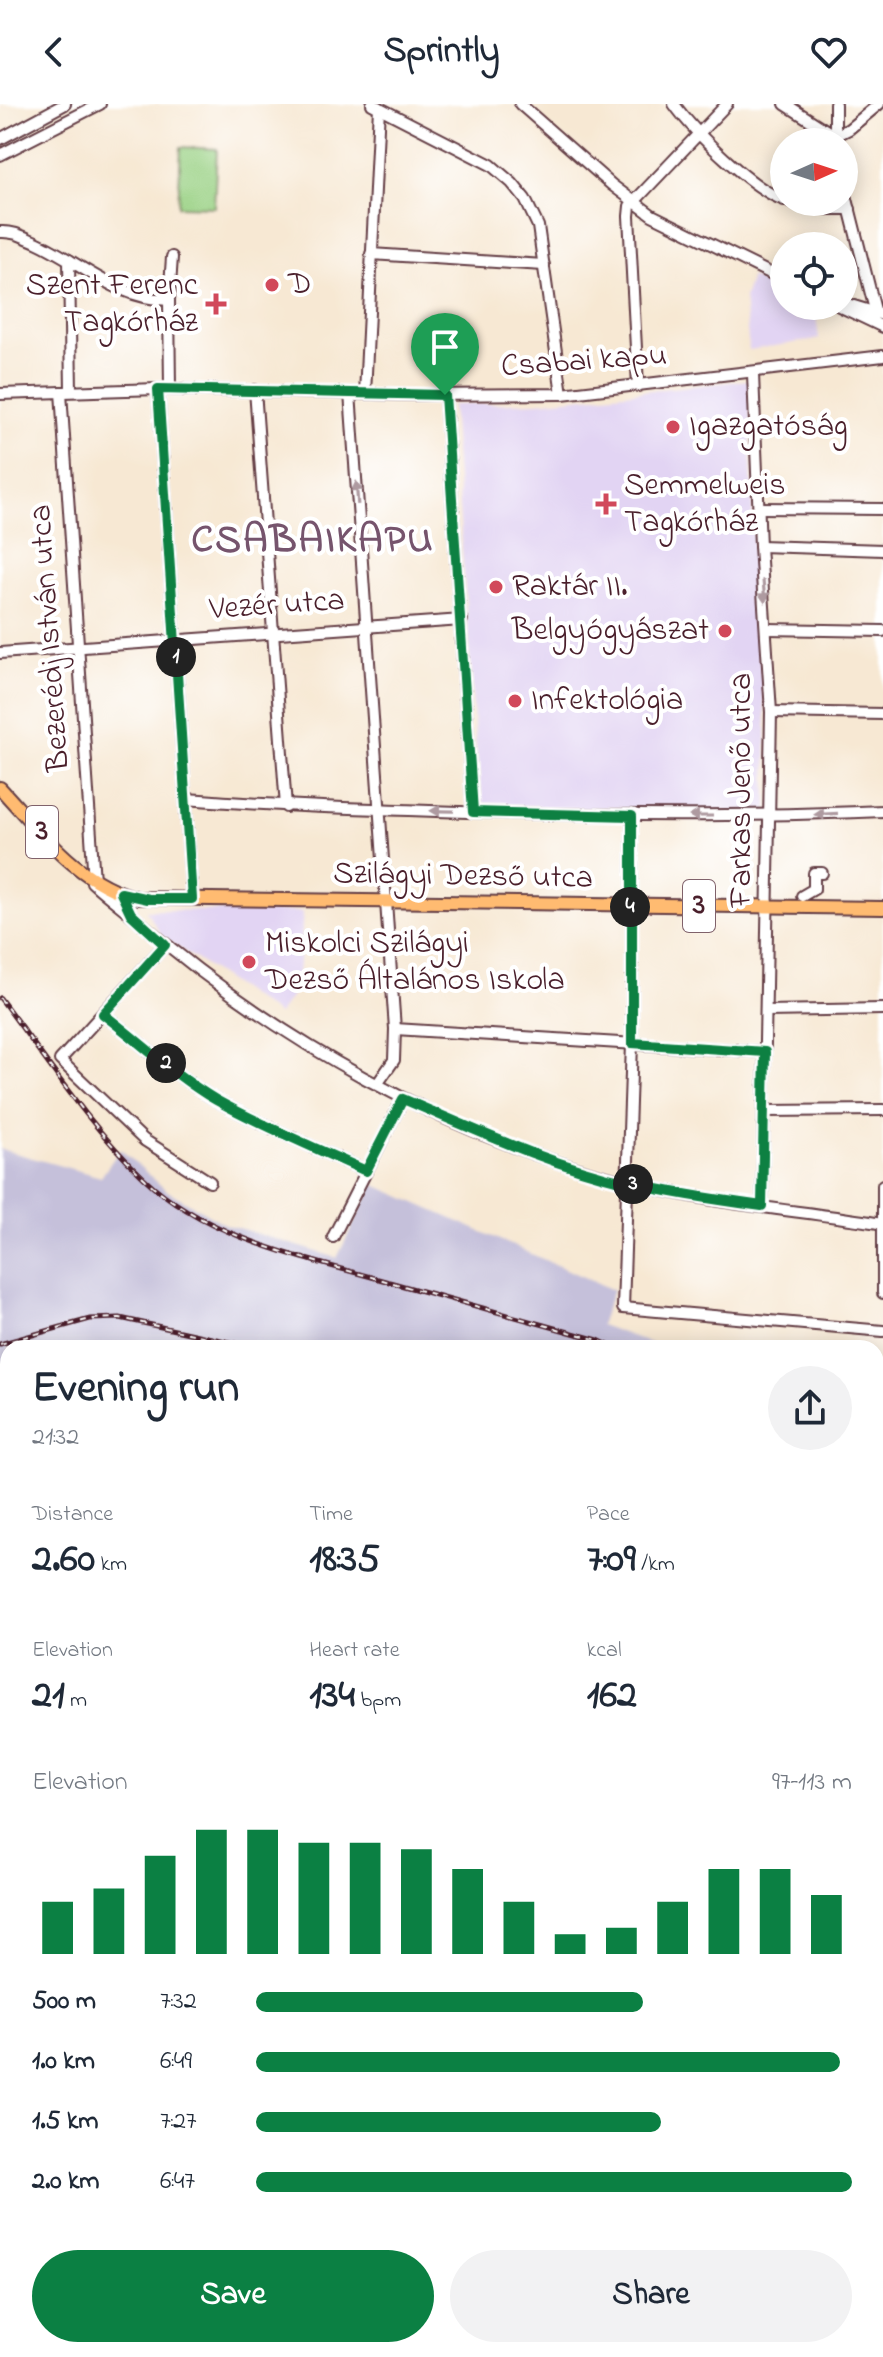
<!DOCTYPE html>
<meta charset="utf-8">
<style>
body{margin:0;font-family:"Indie Flower",sans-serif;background:#f2f2f3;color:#1f2937;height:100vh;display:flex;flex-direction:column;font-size:30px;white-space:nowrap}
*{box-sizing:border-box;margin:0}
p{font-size:26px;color:#747a83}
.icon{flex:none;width:44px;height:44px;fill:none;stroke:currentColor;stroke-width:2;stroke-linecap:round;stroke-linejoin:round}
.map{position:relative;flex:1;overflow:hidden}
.details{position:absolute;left:0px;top:1236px;width:884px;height:1018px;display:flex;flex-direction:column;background:#fff;border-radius:24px 24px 0 0;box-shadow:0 4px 20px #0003}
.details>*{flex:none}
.needle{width:52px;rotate:87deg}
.controls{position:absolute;left:770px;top:24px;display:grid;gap:16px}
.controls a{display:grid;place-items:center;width:88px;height:88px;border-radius:50%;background:#fff;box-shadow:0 4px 20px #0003;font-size:40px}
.pin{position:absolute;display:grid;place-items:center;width:68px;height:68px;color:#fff;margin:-82px -34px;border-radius:50% 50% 50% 0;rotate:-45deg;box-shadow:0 0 8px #0007}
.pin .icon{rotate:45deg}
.km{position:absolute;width:40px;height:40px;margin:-20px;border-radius:50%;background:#222;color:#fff;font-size:22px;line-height:40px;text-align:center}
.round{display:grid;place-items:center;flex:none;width:84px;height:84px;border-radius:42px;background:#f2f2f3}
.head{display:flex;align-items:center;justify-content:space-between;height:136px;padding:0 32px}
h1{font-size:44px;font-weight:700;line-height:60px}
.figures{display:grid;grid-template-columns:repeat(3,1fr);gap:12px;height:136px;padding:8px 32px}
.figures div{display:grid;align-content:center}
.figures b{font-size:40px;font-weight:700}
.figures small{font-size:22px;font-weight:400}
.figures p{font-size:22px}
.chart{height:224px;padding:16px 32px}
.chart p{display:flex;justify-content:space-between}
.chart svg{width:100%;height:144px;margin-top:8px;stroke:#0b8043;stroke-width:6}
.cta{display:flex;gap:16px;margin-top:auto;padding:16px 32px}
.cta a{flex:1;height:92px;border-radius:48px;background:#0b8043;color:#fff;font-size:32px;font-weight:700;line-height:92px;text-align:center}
.cta a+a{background:#f2f2f3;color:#1f2937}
ul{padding:0 32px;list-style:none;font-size:26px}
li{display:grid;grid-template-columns:128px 96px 1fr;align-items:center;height:60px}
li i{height:20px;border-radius:10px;background:#0b8043}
header{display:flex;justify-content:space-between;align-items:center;height:104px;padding:0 32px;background:#fff;font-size:36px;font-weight:700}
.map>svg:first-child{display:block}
</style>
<header><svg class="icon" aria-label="back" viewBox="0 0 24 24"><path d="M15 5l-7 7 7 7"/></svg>Sprintly<svg class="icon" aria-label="heart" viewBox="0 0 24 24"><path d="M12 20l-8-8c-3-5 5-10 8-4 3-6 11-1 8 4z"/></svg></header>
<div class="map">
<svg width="883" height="2253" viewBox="0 0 883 2253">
<rect width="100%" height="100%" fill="#fff"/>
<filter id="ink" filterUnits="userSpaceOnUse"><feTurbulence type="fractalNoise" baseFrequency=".0125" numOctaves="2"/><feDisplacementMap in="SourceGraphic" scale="16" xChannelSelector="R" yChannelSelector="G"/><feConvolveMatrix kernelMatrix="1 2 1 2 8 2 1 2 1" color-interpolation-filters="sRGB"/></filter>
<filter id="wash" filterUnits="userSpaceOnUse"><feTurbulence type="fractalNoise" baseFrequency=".006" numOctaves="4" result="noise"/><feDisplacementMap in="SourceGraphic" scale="32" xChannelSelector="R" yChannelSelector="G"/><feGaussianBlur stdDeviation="1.8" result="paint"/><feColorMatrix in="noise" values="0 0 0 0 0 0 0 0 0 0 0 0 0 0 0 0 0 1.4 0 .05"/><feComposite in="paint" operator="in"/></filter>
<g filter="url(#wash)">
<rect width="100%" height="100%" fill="#f7e8d3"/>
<!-- built -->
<g fill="#e2d4f3">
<path d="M751,173l19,10 14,2v17h9l2,13 21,-4 3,24 -70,11 -5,-52z"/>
<path d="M749,276l6,223 11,121 1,91 -287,-7 -28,-403 85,-3z"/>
<path d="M146,806l157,2 -6,75 -19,28 -116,-79z"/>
</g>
<!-- railway -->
<g fill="#c5c0da">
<path d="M0,1045l101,28 19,-28 46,41 59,34 112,34 36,-74 240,106 -13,35 64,23h-656v178l-8,-1z"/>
<path d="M876,1288l7,1v267l-7,-1z"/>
</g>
<!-- green -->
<path fill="#98d082" stroke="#717856" stroke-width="2" d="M181,43l36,2 -3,58 -36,-1z"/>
</g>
<g filter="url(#ink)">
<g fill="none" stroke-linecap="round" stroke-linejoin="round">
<defs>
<g id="minor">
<path d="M372,0l119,61 21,18 13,16 13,27 24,168"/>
<path d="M520,0l92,81 40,30 132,65"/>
<path d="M674,0c20,28 78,85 110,96"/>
<path d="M785,0l50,32"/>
<path d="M835,0v36"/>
<path d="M835,32l14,-7 30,-25"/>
<path d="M0,35l65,-35"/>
<path d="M0,51l100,-51"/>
<path d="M844,83l31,123 -3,9"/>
<path d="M791,98l36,7h23"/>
<path d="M0,128c14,-1 24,5 36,10 44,20 82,58 133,58"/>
<path d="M371,150l173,11"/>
<path d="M69,156l2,131"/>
<path d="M844,199l39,12"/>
<path d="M839,202l44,21"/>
<path d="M753,270l7,172 11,166 -9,494"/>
<path d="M638,282l-9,-170 1,-10 97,-102"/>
<path d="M158,285l34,510"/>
<path d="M170,285l-1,-89 3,-43"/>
<path d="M255,286l31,417"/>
<path d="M61,288l33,489"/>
<path d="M350,289l45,636 -1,31 -16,23"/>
<path d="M0,290l158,-5 257,6 147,-1 321,-38"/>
<path d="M365,290l14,-287"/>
<path d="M445,291l28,417"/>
<path d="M759,404l124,1"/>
<path d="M760,442l123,4"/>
<path d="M767,525l116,2"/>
<path d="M0,549l462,-33"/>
<path d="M771,608l112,2"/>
<path d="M186,695c105,8 210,11 315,14 128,3 254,4 382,-2"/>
<path d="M632,712v227l-9,265 260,23"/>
<path d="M92,778c14,13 28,23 42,35 140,122 311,219 492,265 84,22 172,28 257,42"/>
<path d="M802,792l12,-7v-16h8"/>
<path d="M165,841l-105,115 84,80 66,42"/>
<path d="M766,907l117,-2"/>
<path d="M103,910c37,28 72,62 113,86 48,27 100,48 150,71"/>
<path d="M395,925l370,23"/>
<path d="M764,1007l119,-1"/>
<path d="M883,1081v108"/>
<path d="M333,1133l70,-138"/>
<path d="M876,1564h7"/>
<path d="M0,1612l8,1"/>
<path d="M0,1691l8,1"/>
<path d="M876,1753l7,1"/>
<path d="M0,1779l8,1"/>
<path d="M0,1897l8,-30"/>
<path d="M0,2060l8,2"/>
<path d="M876,2100h7"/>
<path d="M876,2166h7"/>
<path d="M0,2213l8,1"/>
<path d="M204,2246l42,7"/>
<path d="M674,2246l28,4 57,1"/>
<path d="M2,2253l6,-22"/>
<path d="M100,2253l3,-7"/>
<path d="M279,2253l2,-7"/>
<path d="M377,2253l2,-7"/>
<path d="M823,2253v-7"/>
<path d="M875,2253h8"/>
</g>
<g id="major">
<path d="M0,684c40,43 79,97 139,110l744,10"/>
<path d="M876,1946l7,-4"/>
<path d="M578,2253l3,-7"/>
</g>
</defs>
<!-- minor casing -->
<use href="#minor" stroke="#643d44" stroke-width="14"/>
<!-- major casing -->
<use href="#major" stroke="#643d44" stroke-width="16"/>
<!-- minor -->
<use href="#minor" stroke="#fff" stroke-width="10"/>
<!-- major -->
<use href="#major" stroke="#ffbb71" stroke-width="12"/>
<defs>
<g id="rail">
<path d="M0,894c46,61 88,127 144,180 65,62 165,81 249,105 68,19 136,38 205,57l16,8"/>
<path d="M0,1240l90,-25 30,-1 137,30"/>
<path d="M876,1363l7,3"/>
<path d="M876,1383l7,4"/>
<path d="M0,1396l8,2"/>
<path d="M876,1431l7,3"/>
<path d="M876,1493l7,1"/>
<path d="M876,1543l7,1"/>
</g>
</defs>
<!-- rail casing -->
<use href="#rail" stroke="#4a1f2b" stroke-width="5"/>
<!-- rail -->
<use href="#rail" stroke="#fff" stroke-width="2" stroke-dasharray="6" stroke-linecap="butt"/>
</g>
<!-- one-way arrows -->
<defs><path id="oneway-solid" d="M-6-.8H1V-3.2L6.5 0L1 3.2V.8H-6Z" transform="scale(2)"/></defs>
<g fill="#ae9aa0">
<use href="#oneway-solid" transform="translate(357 389) rotate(-94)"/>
<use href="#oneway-solid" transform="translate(764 487) rotate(85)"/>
<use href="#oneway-solid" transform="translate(442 707) rotate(-179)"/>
<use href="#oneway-solid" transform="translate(826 710) rotate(177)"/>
<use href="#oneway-solid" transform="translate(701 712) rotate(-180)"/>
</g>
</g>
<g fill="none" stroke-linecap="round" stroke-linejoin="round" filter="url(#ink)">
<defs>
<path id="route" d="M158,285l287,6 28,417 159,4v227l133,9 -3,154c-44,-6 -90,-13 -134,-23 -78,-18 -152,-53 -225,-84l-37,72c-50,-23 -102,-44 -150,-71 -41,-24 -76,-58 -113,-86l62,-69 -34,-31 -10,-21 27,6h44z"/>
</defs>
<!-- route casing -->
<use href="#route" stroke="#fff" stroke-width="16"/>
<!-- route -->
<use href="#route" stroke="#0b8043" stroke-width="10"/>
</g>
<!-- markers -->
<g fill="#d1495b" stroke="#fff" stroke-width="3">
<circle cx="272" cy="181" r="8"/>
<path d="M212 188h8v8h8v8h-8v8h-8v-8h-8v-8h8z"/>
<circle cx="673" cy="323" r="8"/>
<path d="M602 388h8v8h8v8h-8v8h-8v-8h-8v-8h8z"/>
<circle cx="496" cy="483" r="8"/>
<circle cx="725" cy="527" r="8"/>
<circle cx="515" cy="597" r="8"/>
<circle cx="249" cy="858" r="8"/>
</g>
<g text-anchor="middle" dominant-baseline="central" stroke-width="8" stroke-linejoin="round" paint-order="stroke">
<!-- shield labels -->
<g fill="#fff" stroke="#80626b" stroke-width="2">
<rect x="26" y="702" width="32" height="52" rx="6"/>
<rect x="683" y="776" width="32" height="52" rx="6"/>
</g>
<g font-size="30" font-weight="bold" fill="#4a1f2b">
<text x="42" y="728">3</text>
<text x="699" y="802">3</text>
</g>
<!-- poi labels -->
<g font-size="32" fill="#4a1f2b" stroke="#fff" text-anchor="start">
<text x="288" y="181">D</text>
<text x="198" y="182" text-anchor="end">Szent Ferenc<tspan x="198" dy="37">Tagkórház</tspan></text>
<text x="689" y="323">Igazgatóság</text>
<text x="624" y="382">Semmelweis<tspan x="624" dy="37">Tagkórház</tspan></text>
<text x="512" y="483">Raktár II.</text>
<text x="709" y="527" text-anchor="end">Belgyógyászat</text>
<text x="531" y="597">Infektológia</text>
<text x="265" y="840">Miskolci Szilágyi<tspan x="265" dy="37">Dezső Általános Iskola</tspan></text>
</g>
<!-- street labels -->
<g font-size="32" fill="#4a1f2b" stroke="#fff">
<text transform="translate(584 258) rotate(-4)">Csabai kapu</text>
<text transform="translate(277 502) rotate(-4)">Vezér utca</text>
<text transform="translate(51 534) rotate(-94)">Bezerédj István utca</text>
<text transform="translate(742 686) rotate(-90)">Farkas Jenő utca</text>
<text transform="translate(463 773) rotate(1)">Szilágyi Dezső utca</text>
</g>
<!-- district labels -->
<g font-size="40" font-weight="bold" letter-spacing="2" fill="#76546d" stroke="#fff">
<text x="313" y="437">CSABAIKAPU</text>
</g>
</g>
</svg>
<div class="controls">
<a><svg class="needle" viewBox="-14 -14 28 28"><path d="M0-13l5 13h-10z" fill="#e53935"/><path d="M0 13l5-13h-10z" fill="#747a83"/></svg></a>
<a><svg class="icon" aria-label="locate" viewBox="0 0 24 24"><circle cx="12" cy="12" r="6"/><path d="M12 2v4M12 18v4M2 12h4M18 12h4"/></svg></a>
</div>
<div class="pin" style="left:445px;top:291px;background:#1e9e55"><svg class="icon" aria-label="arrive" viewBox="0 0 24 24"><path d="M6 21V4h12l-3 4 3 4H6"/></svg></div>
<b class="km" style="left:176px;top:553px">1</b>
<b class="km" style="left:166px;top:959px">2</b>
<b class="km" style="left:633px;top:1080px">3</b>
<b class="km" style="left:630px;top:803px">4</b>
<section class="details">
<div class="head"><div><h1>Evening run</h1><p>21:32</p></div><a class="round"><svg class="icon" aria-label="share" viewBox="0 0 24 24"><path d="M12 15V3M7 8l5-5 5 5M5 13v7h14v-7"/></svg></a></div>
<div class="figures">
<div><p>Distance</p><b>2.60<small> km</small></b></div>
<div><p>Time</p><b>18:35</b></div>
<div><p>Pace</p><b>7:09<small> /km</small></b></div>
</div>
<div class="figures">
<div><p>Elevation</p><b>21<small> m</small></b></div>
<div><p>Heart rate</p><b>134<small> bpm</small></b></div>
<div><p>kcal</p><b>162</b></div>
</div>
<div class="chart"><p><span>Elevation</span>97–113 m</p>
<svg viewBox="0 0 160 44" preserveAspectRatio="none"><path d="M5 44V28M15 44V24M25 44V14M35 44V6M45 44V6M55 44V10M65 44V10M75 44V12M85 44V18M95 44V28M105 44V38M115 44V36M125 44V28M135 44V18M145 44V18M155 44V26"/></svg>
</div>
<ul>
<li><b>500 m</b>7:32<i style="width:65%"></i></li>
<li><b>1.0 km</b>6:49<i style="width:98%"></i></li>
<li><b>1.5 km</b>7:27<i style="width:68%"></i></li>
<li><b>2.0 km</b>6:47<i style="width:100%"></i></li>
</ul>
<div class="cta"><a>Save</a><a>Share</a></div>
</section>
</div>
